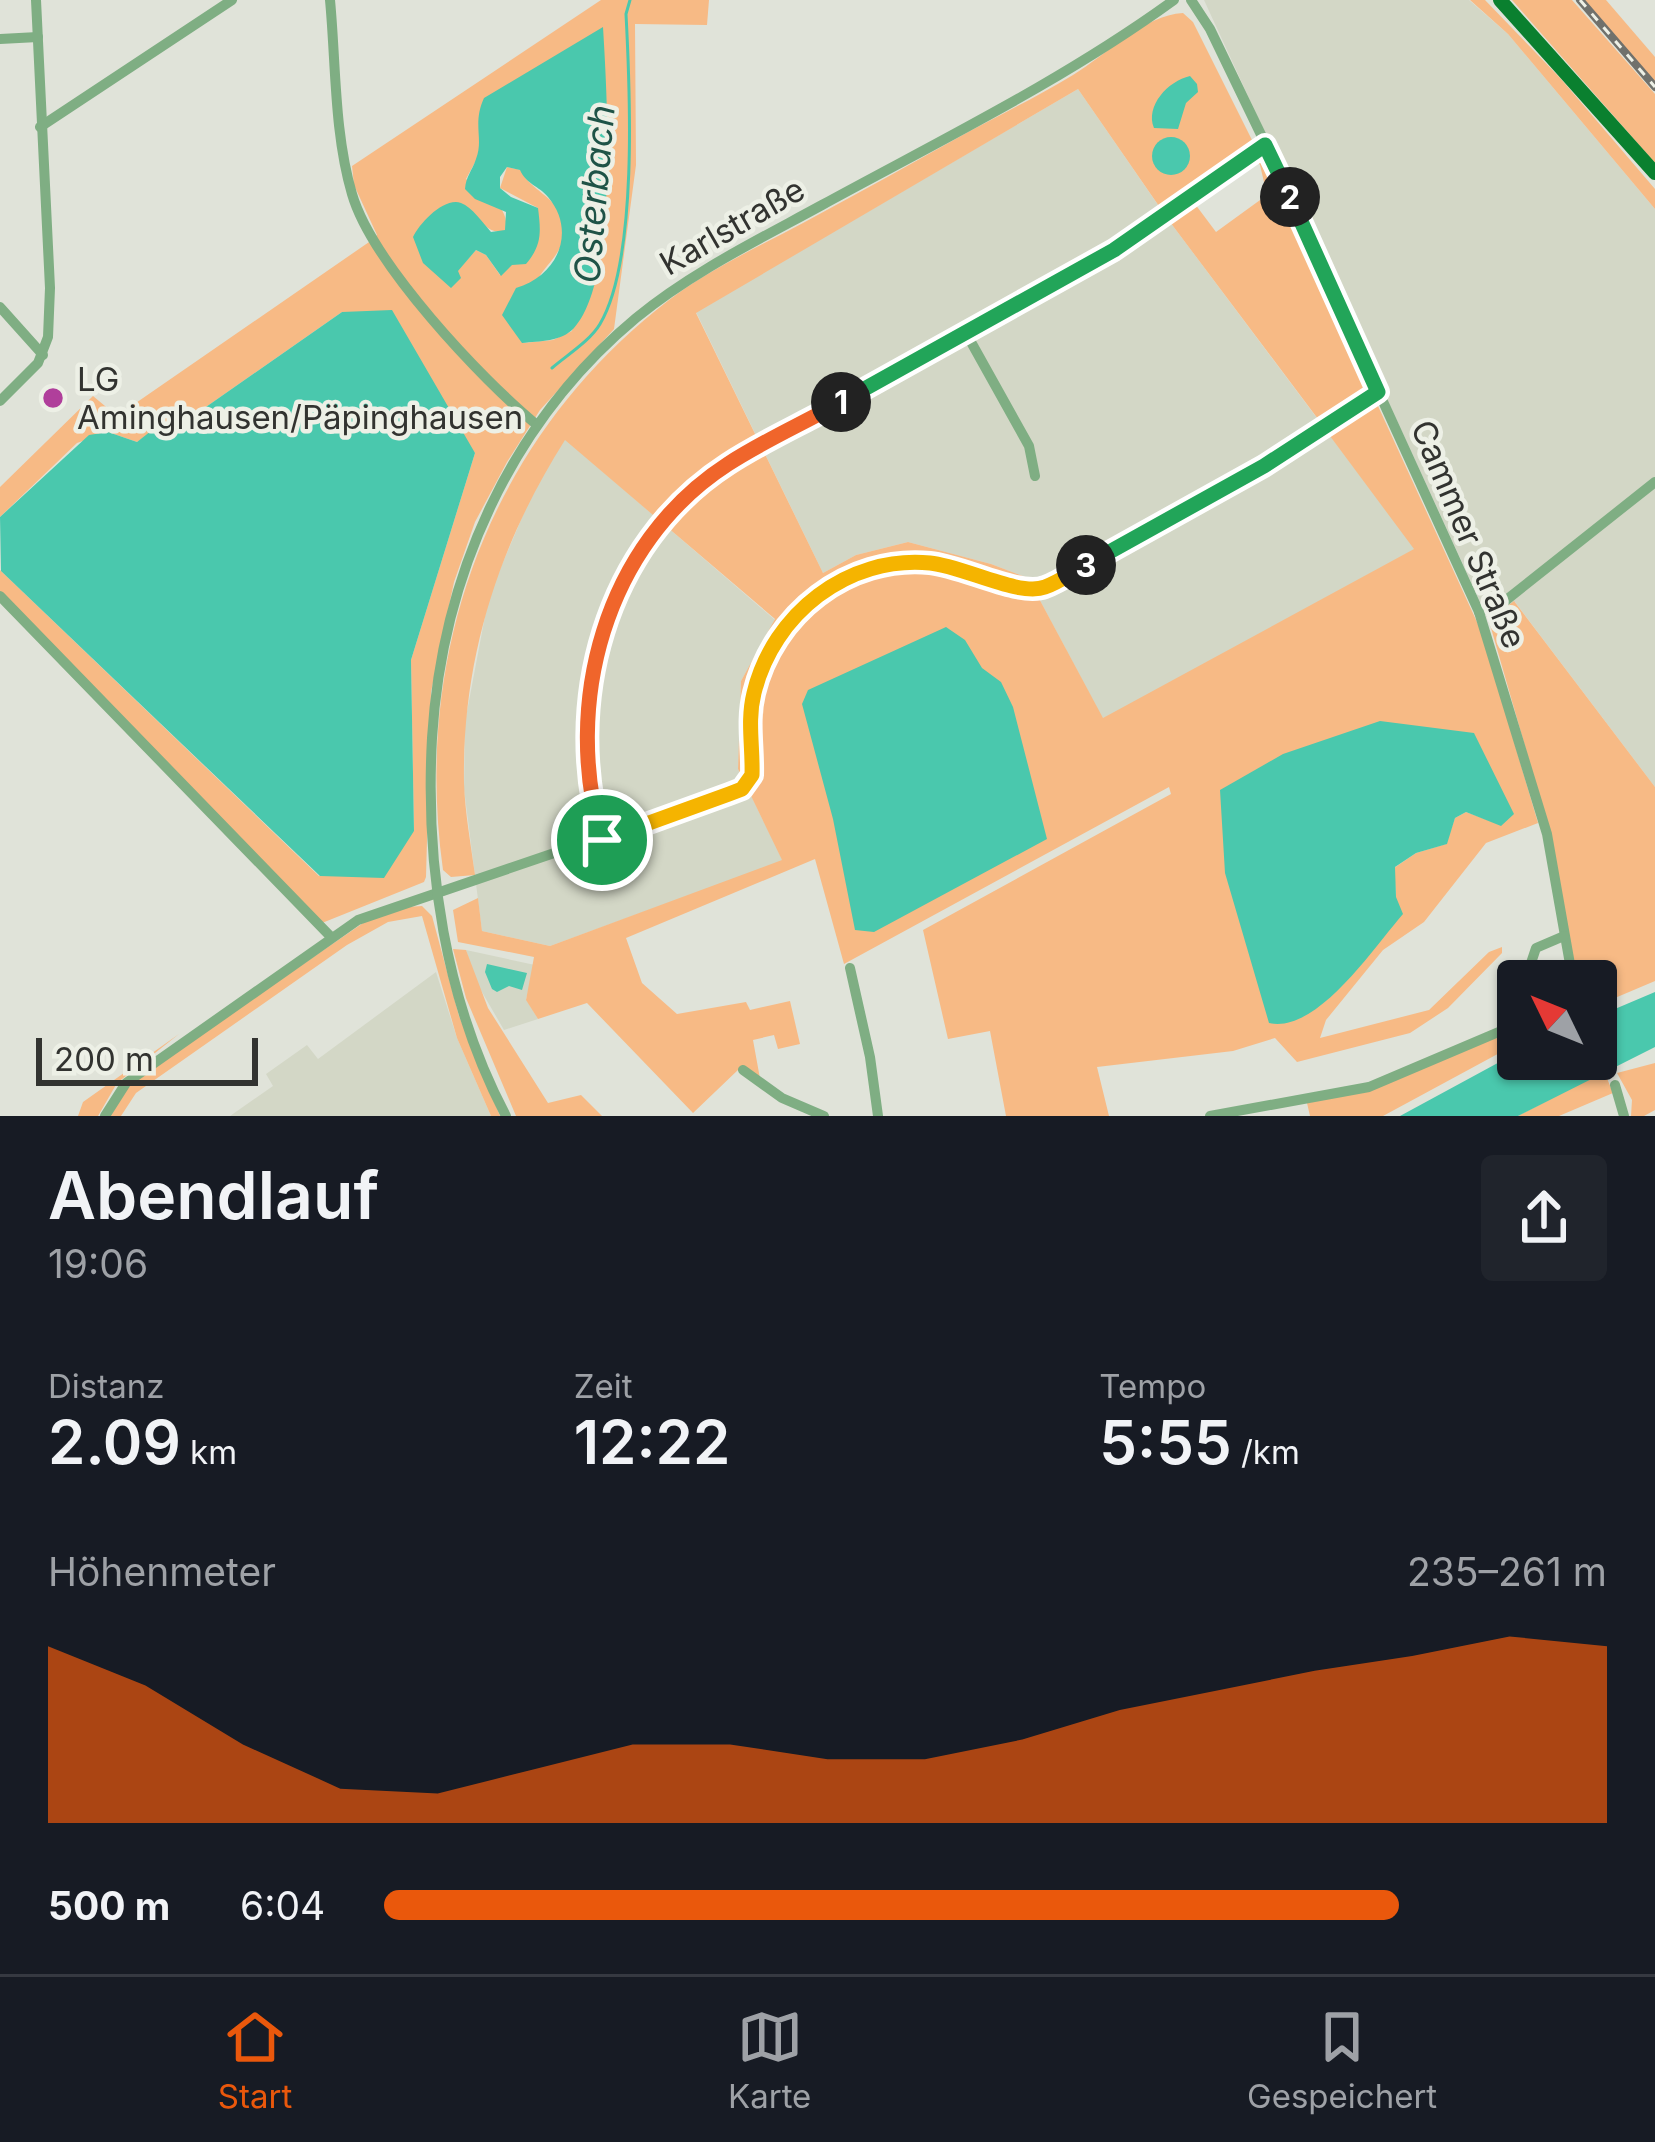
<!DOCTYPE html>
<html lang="de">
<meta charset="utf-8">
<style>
body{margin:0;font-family:Inter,sans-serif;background:#20242c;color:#f1f3f6;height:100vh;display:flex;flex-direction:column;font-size:45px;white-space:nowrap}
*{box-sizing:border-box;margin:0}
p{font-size:39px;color:#9ea1a6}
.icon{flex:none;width:66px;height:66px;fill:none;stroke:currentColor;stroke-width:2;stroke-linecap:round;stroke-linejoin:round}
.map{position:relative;height:1116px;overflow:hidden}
.details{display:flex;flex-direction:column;background:#171b24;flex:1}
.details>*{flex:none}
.needle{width:78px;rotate:313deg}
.controls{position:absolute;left:1497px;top:960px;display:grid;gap:24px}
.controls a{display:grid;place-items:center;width:120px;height:120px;border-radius:12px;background:#171b24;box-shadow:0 3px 9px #0004;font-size:60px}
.scale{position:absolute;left:36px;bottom:30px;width:222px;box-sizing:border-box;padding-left:12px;border:6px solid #323330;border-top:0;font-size:33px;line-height:42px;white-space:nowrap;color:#323330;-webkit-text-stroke:9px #edf0e6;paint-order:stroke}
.pin{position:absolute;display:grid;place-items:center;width:102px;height:102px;color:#fff;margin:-51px;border:6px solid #fff;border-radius:50%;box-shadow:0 3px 12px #0007}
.km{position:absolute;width:60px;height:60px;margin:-30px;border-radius:50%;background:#222;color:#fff;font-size:33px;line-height:60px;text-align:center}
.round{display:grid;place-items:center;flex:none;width:126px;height:126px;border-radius:12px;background:#20242c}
.summary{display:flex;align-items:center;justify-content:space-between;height:204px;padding:0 48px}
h1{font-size:66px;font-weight:600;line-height:90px}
.figures{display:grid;grid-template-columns:repeat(3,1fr);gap:18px;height:204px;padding:12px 48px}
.figures div{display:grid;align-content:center}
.figures b{font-size:60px;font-weight:600}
.figures small{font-size:33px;font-weight:400}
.figures p{font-size:33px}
.chart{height:336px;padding:24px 48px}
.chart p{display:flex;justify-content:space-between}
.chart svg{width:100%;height:216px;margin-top:12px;fill:#ea580c;opacity:.7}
ul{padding:0 48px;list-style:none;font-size:39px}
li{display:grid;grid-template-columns:192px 144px 1fr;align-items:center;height:90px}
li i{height:30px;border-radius:15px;background:#ea580c}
.menu{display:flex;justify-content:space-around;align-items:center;height:168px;border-top:3px solid #363941;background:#171b24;font-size:33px;color:#9ea1a6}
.menu a{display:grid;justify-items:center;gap:6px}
.menu .active{color:#ea580c}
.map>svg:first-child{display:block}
</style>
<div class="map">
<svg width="1655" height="1116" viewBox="0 0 1655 1116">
<rect width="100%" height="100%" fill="#e0e3d9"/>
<!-- built -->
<g fill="#d3d7c6">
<path d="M1204,0h265l39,34 147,175v578l-140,-185 -26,19z"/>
<path d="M1078,89l89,129 248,331 -312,170 -75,-141 -37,-14 -83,-22 -52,13 -33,18 -127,-261z"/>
<path d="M565,439l210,181 -34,61 -3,88 45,92 -233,85 -68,-15 -18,-142 1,-67 24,-127 46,-108z"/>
<path d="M466,950l69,15 -9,34 12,20 -34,11 -29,-50z"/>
<path d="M436,972l21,66 34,78h-261l43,-30 -7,-12 41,-29 11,14z"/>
</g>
<!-- green -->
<g fill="#f7ba85" fill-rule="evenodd">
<path d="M601,0h108l-2,25 -72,-1 1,141 -22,164 -74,81 -33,52 -32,60 -21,60 -23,110 -5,185 -2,5 -102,41 -322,-331v-22l319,306 95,-45 -3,-171 64,-207 -133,-141 -169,118h-18l-18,12 -29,-10 -31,11 -77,74v-30l93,-91 24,20 255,-176 5,-5 -23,-50 -2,-19zM609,135l-37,196 -19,9 -30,3c3,-18 5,-39 11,-56 9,-24 38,-37 29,-68 -7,-23 -34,-29 -42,-49l-14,-3 -7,21 38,20 -38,67 -14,-20 -10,-5 -19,21 16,-58c10,10 17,23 33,17 4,-25 -23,-37 -40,-51l13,-24z"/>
<path d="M1470,0h15l76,79 94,110v20l-147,-175z"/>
<path d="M1512,0h60l83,94v69z"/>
<path d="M1583,0h23l49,57v25z"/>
<path d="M1183,13l10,9 59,118 -3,5 -88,64 -83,-120 -382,224 127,260 33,-18 52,-13 83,22 37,14 75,140 311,-169 -87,-117 37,-26h14l104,227 56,190 -52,20 -62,79 -41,28 -57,70 -6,18 109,-28 60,-58 13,-5v6l-54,55 -38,25 -113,29 -22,-24 -42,13 -136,16 12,49h-103l-16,-85 -42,8 -25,-109 248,-136 -2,-7 -325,177 -29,-105 -189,79 16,45 35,31 69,-12 4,8 40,-9 10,43 -22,5 -4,-14 -21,5 8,44 -22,-15 -46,44 -106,-110 -49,16 -12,-19 8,-43 -76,-15 -5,-32 25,-12 4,33 68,15 232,-86 -44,-91 3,-88 34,-62 -210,-179c-66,104 -103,218 -101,343 1,30 7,62 11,92l-24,2 -8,-7c-31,-221 49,-434 226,-570 41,-31 89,-53 134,-77 56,-30 111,-61 167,-92 34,-18 70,-36 103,-56 33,-20 71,-60 110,-62zM1474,734l27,91 -35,-13 -11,6 -9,26 -30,9 -22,15 2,29 -127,126z"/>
<path d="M1253,156l15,8 100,219 -8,13 -39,27 -154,-205 25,-18 24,32 51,-37 -7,-30z"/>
<path d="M1514,601l141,186v194l-59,25v-25h-19l-30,-158 -58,-202z"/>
<path d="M422,906l10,10 27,100 41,100h-9l-34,-78 -35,-122 -34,6 -41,23 -211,148 -15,23h-13l12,-21 21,-20 225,-154 41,-14z"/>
<path d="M453,949l13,1 22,58 60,95 33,-8 21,21h-86l-50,-118z"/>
<path d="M1518,1022v21l-135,73h-73l-3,-13 65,-14z"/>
<path d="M179,1034l-62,49 -19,33h-20l5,-14z"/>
<path d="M1655,1063v47l-11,6h-13l1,-16 -15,-27z"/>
<path d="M1604,1071l9,22 -54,23h-41z"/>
</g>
<!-- water -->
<g fill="#4ac8ad">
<path d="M603,27c4,67 16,251 -29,301 -13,14 -34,13 -52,15l-20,-28 14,-27c42,-12 61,-57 32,-91 -9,-11 -22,-13 -28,-27l-13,-3 -7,10v11l11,9 27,11c3,24 4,37 -12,56l-14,1 -11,11 -15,-21 -10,-5 -18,21 3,7 -10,10 -28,-25 -10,-26c7,-14 31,-40 48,-34 11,4 22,20 30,29l14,-2 1,-18 -31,-13 -10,-10c1,-13 7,-18 11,-30 8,-20 -4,-35 8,-61z"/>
<path d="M1190,76l7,8 1,8 -12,11 -8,26 -24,-1c-9,-22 14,-47 36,-52z"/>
<circle cx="1171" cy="156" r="19"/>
<path d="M392,310l83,143 -64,207 3,171 -30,47 -64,-2 -319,-305 -1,-54 89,-82 19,-3 29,10 14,-11 22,-1 169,-118z"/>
<path d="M946,627l19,13 17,28 19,14 12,25 34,132 -173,93 -19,-2 -22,-111 -31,-115 6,-14z"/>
<path d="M1380,721l94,12 40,81 -13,12 -35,-14 -11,6 -8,26 -31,9 -21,14 1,30 7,17c-29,33 -86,120 -134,109l-44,-150 -5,-83 63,-36z"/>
<path d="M487,964l40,9 -5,17 -13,-4 -12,6 -5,-3 -7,-17z"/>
<path d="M1655,992v55l-137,69h-118l118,-64v7h78v-42z"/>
</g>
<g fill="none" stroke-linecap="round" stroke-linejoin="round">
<!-- stream -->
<path stroke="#4ac8ad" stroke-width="3" d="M552,368c15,-13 38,-27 48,-44 38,-64 30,-234 26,-310l4,-14"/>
<!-- minor -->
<g stroke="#7fae83" stroke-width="10">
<path d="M330,0c6,63 4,133 22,194 20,69 129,185 185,231"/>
<path d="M1191,0l19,29 56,116 213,467 68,222 26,147"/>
<path d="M0,39l38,-2"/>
<path d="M40,127l192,-127"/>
<path d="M0,307l43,48"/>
<path d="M966,333l63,113 6,30"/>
<path d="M0,401l38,-38 10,-26 2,-49 -14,-288"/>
<path d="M0,596l331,341"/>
<path d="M1479,612l26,-11 150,-119"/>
<path d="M602,840c-45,-155 5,-275 126,-376l386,-214 152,-105"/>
<path d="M850,968l20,89 8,59"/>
<path d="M1525,981l11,-33 28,-12"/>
<path d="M743,1070l39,28 42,18"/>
<path d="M1615,1085l9,31"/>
<path d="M105,1116l21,-33 232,-163 384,-131c19,-21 5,-52 9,-79 4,-33 18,-65 40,-91 46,-52 120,-70 184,-47 24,9 45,21 70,15l219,-121 114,-74"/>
<path d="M506,1116c-61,-116 -81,-249 -74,-378 10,-162 78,-315 204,-420 56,-46 122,-78 186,-113 119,-65 242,-125 352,-205"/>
<path d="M1210,1116l159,-29 139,-59 10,-14"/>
</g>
<!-- major -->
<path stroke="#0a802f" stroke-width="14" d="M1500,0l155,173"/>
<defs>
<path id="rail" d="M1580,0l75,87"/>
</defs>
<!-- rail casing -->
<use href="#rail" stroke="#70716c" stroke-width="8"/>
<!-- rail -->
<use href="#rail" stroke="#edf0e6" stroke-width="3" stroke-dasharray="9" stroke-linecap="butt"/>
</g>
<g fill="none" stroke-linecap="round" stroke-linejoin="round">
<defs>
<path id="split-1" d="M602,840c-40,-135 2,-296 126,-376 35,-23 76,-41 113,-62"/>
<path id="split-2" d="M841,402l273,-152 151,-105 25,52"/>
<path id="split-3" d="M1086,565l178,-99 114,-74 -88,-195"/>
<path id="split-4" d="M602,840l127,-46 13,-5 10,-14c1,-28 -5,-54 2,-82 19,-79 94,-138 176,-130 33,3 89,34 115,24 14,-5 28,-15 41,-22"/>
</defs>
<!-- split-1 casing -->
<use href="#split-1" stroke="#fff" stroke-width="24"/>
<!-- split-2 casing -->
<use href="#split-2" stroke="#fff" stroke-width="24"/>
<!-- split-3 casing -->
<use href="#split-3" stroke="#fff" stroke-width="24"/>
<!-- split-4 casing -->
<use href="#split-4" stroke="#fff" stroke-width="24"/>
<!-- split-1 -->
<use href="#split-1" stroke="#f0652b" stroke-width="15"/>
<!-- split-2 -->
<use href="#split-2" stroke="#22a559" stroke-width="15"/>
<!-- split-3 -->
<use href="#split-3" stroke="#22a559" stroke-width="15"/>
<!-- split-4 -->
<use href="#split-4" stroke="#f5b400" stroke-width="15"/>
</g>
<!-- markers -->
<circle fill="#b03f9b" stroke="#edf0e6" stroke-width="4.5" cx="53" cy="398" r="12"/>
<g text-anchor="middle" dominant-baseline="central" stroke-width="9" stroke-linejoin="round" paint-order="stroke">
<!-- street labels -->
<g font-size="33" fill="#323330" stroke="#edf0e6">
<text transform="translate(732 226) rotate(-30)">Karlstraße</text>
<text transform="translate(1469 534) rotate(67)">Cammer Straße</text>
</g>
<!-- poi labels -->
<g font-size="33" fill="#323330" stroke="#edf0e6" text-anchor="start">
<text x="77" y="379">LG<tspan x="77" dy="38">Aminghausen/Päpinghausen</tspan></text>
</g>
<!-- water labels -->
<g font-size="36" font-style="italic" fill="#1f5347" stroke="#edf0e6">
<text transform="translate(594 194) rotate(-85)">Osterbach</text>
</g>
</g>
</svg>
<div class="controls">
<a><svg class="needle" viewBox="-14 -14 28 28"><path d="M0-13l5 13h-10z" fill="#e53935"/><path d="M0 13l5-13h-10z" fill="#9ea1a6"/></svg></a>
</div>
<div class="scale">200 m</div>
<div class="pin" style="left:602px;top:840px;background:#1e9e55"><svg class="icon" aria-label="arrive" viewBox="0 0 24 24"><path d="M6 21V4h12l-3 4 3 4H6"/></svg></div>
<b class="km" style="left:841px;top:402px">1</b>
<b class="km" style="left:1290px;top:197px">2</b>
<b class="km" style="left:1086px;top:565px">3</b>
</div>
<section class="details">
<div class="summary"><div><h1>Abendlauf</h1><p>19:06</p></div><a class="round"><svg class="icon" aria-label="share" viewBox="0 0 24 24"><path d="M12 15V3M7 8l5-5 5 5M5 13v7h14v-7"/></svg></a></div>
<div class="figures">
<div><p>Distanz</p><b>2.09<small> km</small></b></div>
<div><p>Zeit</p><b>12:22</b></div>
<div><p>Tempo</p><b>5:55<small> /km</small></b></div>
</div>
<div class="chart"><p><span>Höhenmeter</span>235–261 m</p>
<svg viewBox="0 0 160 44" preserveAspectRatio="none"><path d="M0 44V8L10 16L20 28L30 37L40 38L50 33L60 28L70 28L80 31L90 31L100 27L110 21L120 17L130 13L140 10L150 6L160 8V44z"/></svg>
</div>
<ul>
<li><b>500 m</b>6:04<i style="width:83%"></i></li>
</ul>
</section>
<nav class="menu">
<a class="active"><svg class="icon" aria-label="home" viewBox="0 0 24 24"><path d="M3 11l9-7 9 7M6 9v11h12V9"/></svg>Start</a>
<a><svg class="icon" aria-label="map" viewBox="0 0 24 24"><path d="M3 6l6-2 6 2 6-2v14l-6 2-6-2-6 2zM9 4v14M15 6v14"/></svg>Karte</a>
<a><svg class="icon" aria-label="saved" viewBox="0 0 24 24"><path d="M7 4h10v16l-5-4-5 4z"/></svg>Gespeichert</a>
</nav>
